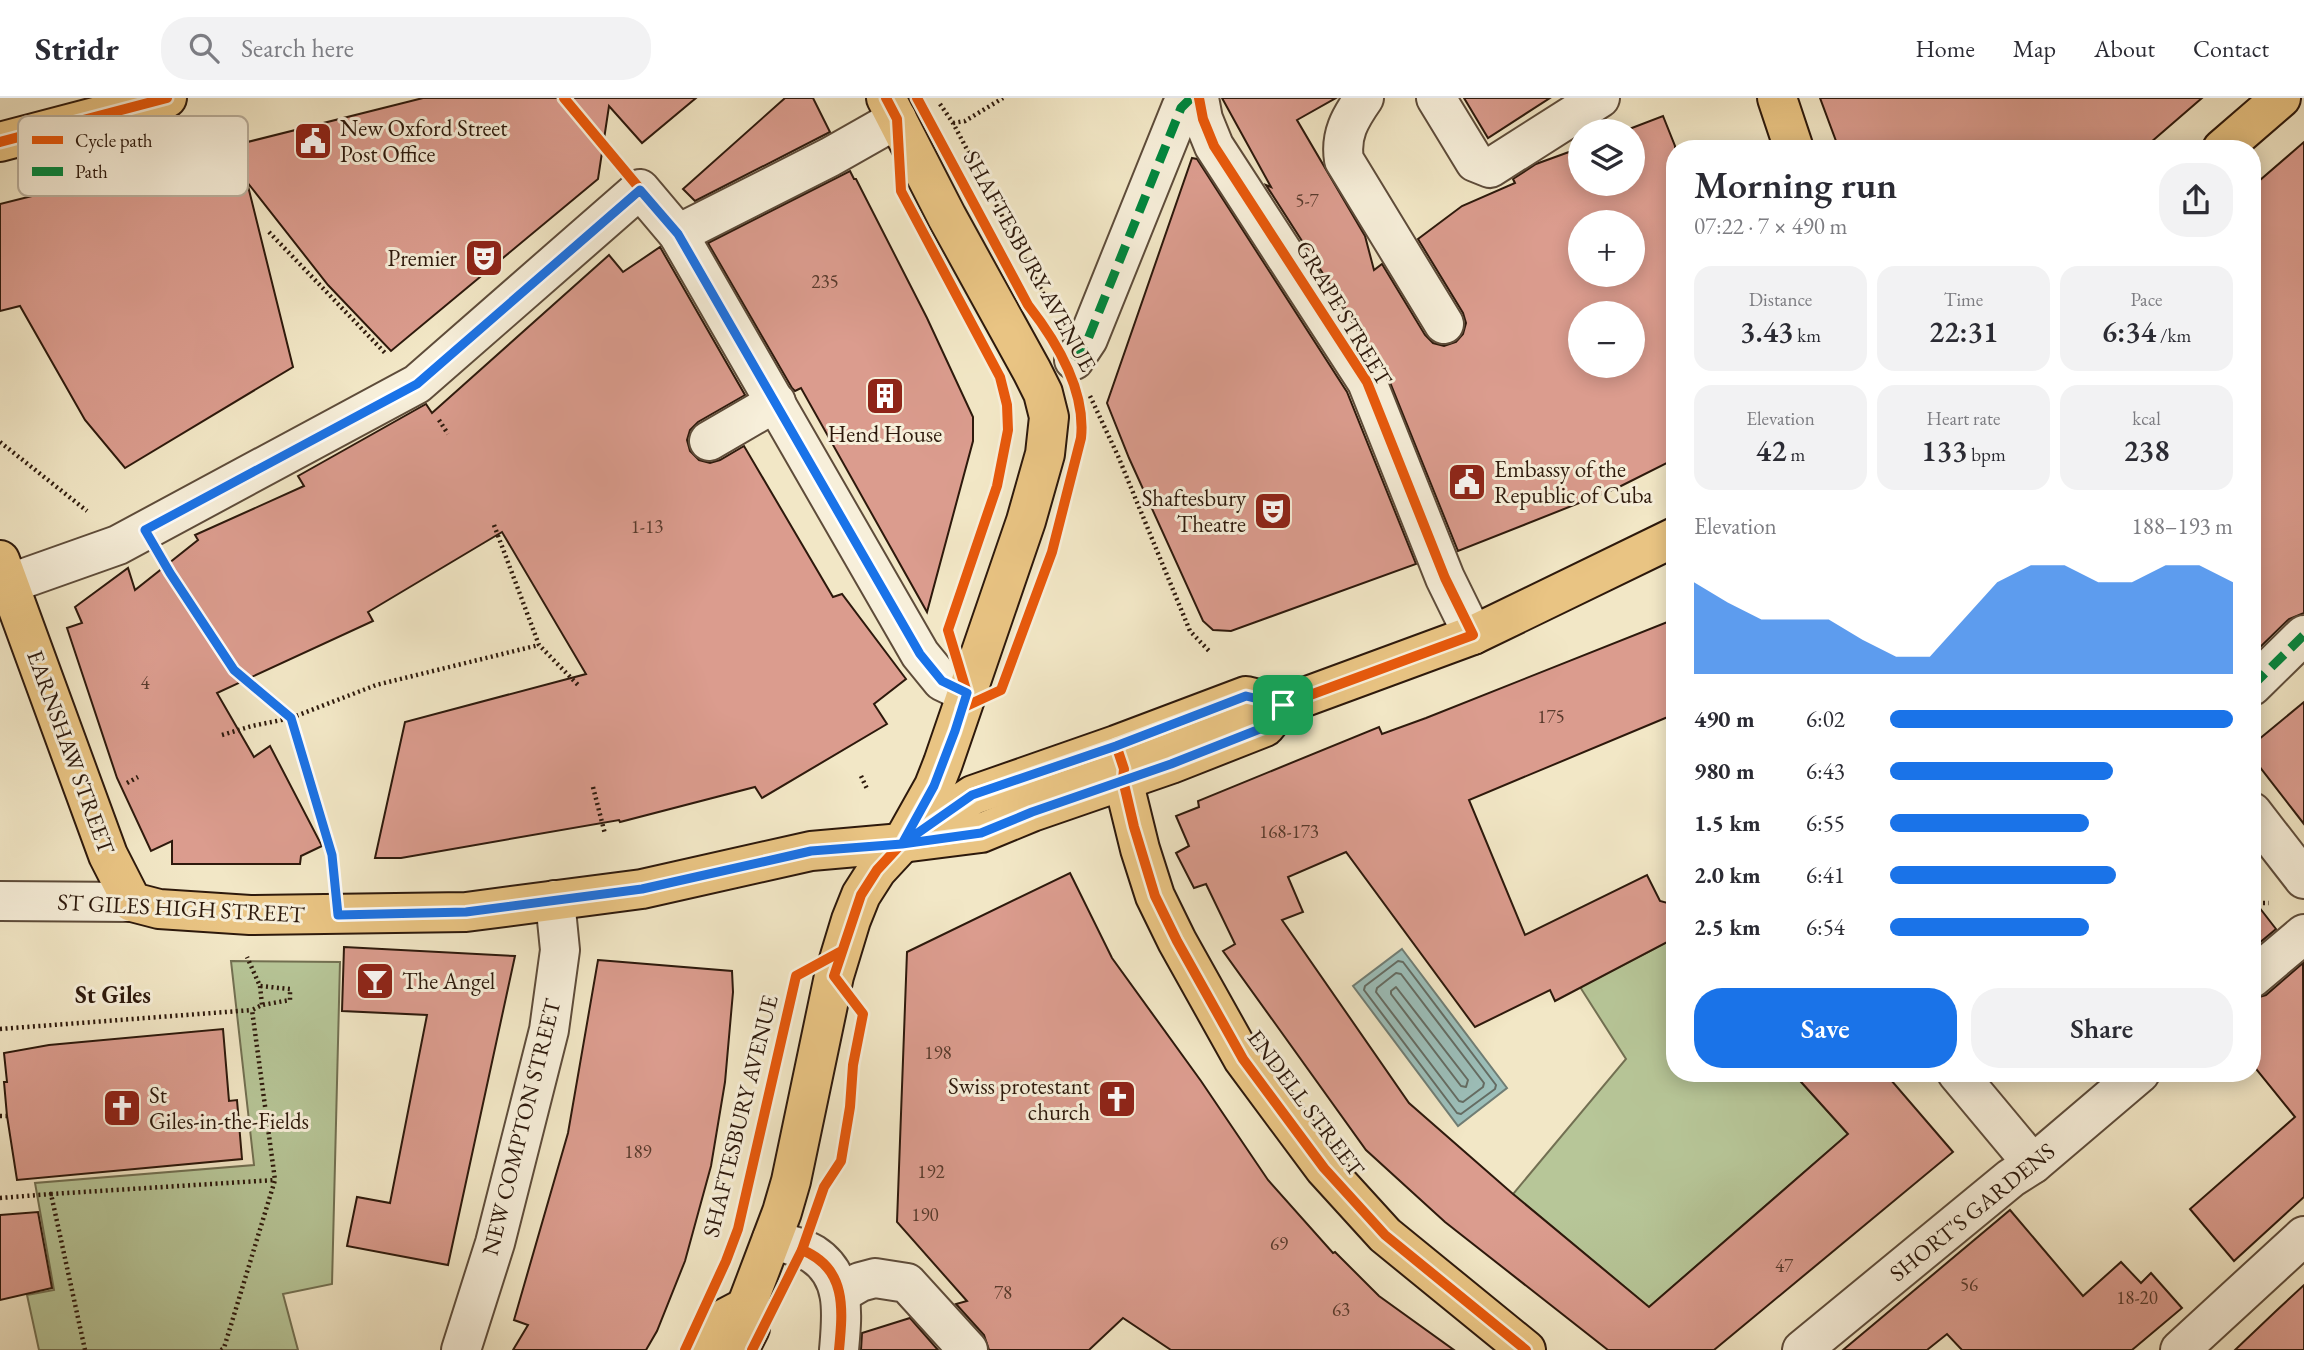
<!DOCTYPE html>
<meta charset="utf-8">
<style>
body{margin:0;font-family:"EB Garamond",serif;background:#f2f2f3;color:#2b2b33;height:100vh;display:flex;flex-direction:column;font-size:26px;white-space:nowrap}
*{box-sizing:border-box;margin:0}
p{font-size:23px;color:#7c7c81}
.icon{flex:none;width:38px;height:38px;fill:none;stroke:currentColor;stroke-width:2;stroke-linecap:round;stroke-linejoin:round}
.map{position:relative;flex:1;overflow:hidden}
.side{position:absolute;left:1666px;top:42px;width:595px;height:942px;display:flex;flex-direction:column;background:#fff;border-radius:28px;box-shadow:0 4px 18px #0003}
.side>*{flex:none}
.tools{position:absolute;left:1568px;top:21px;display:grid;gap:14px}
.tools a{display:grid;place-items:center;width:77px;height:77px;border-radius:50%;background:#fff;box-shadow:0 4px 18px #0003;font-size:35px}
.pin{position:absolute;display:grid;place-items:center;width:60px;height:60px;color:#fff;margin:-30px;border-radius:14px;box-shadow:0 4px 10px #0006}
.round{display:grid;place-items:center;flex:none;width:74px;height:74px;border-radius:28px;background:#f2f2f3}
.headline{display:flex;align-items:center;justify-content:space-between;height:119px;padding:0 28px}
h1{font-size:38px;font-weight:600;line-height:52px}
.metrics{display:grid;grid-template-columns:repeat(3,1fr);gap:10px;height:119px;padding:7px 28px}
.metrics div{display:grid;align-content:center;border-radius:18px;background:#f2f2f3;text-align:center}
.metrics b{font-size:30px;font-weight:600}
.metrics small{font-size:19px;font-weight:400}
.metrics p{font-size:19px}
.chart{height:196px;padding:14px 28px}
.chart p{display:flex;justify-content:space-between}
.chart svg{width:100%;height:126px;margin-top:7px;fill:#1a73e8;opacity:.7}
.button{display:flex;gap:14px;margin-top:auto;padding:14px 28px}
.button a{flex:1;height:80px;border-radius:28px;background:#1a73e8;color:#fff;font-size:28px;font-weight:600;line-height:80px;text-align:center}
.button a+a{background:#f2f2f3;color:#2b2b33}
ul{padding:0 28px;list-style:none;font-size:23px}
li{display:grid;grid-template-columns:112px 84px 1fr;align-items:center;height:52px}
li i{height:18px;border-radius:9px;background:#1a73e8}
header{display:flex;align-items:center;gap:42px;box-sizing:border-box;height:98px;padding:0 35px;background:#fff;border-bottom:2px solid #e1e1e2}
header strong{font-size:33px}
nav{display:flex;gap:38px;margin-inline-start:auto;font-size:24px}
.search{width:490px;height:63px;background:#f2f2f3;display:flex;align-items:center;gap:18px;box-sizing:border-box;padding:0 24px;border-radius:28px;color:#7c7c81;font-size:26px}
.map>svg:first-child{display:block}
</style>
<header>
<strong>Stridr</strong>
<div class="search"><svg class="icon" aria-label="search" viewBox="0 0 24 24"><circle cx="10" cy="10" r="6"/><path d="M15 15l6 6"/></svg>Search here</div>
<nav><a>Home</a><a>Map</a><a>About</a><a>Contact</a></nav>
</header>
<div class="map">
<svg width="2304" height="1252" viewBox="0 0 2304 1252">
<rect width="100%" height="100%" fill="#f2e7c6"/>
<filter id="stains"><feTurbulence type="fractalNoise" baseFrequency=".00286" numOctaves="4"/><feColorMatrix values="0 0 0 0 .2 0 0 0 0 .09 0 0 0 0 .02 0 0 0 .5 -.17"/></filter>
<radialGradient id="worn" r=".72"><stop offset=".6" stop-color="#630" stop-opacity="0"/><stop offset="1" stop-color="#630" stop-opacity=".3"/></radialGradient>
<!-- green -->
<g fill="#b7c698" stroke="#727052" stroke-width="2">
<path d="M1673,841l2,134h118l55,61 -199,173 -136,-113 113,-135 -46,-72z"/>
<path d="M231,863l109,1 -8,322 -49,10 15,56h-259l-12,-55 27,-5 -19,-107 219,-18z"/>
</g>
<!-- water -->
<path fill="#9cbfba" stroke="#707d74" stroke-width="2" d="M1402,851l105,139 -49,38 -105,-140z"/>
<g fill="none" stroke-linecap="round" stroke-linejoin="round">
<!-- shore -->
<g stroke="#646c63" stroke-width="2">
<path d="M1398,863l5,1 93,123 -1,4 -34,25 -4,-1 -93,-123 1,-4z"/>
<path d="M1396,875l5,1 83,109 -1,4 -20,15 -4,-1 -83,-109 1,-4z"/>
<path d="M1396,889l72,93 -2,7 -5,-1 -70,-92v-3z"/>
</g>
</g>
<!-- building -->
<g fill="#db9c8e" stroke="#2d190c" stroke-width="2" fill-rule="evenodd">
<path d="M423,0h273l-54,45 -33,-37 -11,73 -207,172 -63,-66 -81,-103 46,185 -168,101 -40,-48 -65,-114 -20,5v-107z"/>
<path d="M785,0h28l17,34 -135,69 -12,-12z"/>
<path d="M1222,0h114l-39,22 68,116 9,34 8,-6 43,71 8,8 11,3 12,-4 7,-8 3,-11 -3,-10 -45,-74 44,-33 53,-23 -2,-4 23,-15 44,-16v36h53v-53h-9l39,-15 12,30v313l-58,29 -159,63 -73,-181 -119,-185 5,2zM1580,124h53v53h-53zM1580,215h53v53h-53z"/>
<path d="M1464,0h86l-62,40z"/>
<path d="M1820,0h382l-59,51h-304z"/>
<path d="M2304,44v471l-15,6 -37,36v-468z"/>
<path d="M1192,60l5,1 150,233 69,172 -185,67 -18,-1 -10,-9 -74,-163 -22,-55z"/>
<path d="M850,73l4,8h2l71,139 46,99v24l-46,171 -126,-224 -6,3 -3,-3 -84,-145z"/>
<path d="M660,149l85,148 -47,27 -8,8 -3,10 3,11 9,9 11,3 10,-3 24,-14 89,151 9,-3 64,85 -32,25 13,20 -125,74 -7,-11 -135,35 -1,-2 -218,38h-26l30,-136 181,-48 -84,-142 -134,80 5,9 -156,72 37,64 16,-11 52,100 -21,10 -1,8h-128v-23l-21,10 -34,-73 -50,-150 15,-5 -7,-16 53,-39 7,22 63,-50 -3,-5 109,-49 -6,-10 128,-72 6,9 177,-158 14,17z"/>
<path d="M1675,521v95l-206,86 56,135 122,-60 13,26 15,4v33l-120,63 -5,-11 -75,37 -129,-175 -58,25 15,35 -21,8 127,183 104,91 136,113 199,-173 -55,-61h92l68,79 -239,198h-106l-163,-128 -79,-72 -143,-199 12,-7 -29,-60 -12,4 -18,-35 13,-7 -13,-30 23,-9 -1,-6 181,-74 3,7 44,-16z"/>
<path d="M2304,604v122l-52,-67v-12z"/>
<path d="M1070,775l42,85 89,123 67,99 65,73 2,-1 44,44 75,54h-283l-48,-32 -34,32h-100l-5,-15 -28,-31 11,-3 -70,-79 10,-270z"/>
<path d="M2252,800l24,31 -24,20z"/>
<path d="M344,849l171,9 -67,309 -101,-19 10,-49 33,6 37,-188 -85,-4z"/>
<path d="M598,862l134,11 1,21 -8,90 -14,84 -26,95 -28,70 -11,19h-133l15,-25 -14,-5 54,-187z"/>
<path d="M2303,865l1,234 -70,64 -44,-52 105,-92 -43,-53v-65l14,-4z"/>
<path d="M223,931l6,72 8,-1 5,59 -225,21 -10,-64 -3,-34h3l-3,-29 45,-8z"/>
<path d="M2010,1112l73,86 38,-34 20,21 10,-10 31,35 -50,42h-170l-15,-16 -20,16h-84z"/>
<path d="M38,1114l14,76 -52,12v-85z"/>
<path d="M2304,1187v65h-69l41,-39z"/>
<path d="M910,1220l28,32h-77l1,-17z"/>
</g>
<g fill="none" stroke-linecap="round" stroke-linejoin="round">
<defs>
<g id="minor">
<path d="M1199,0l4,21 11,27 153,236 78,196 28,57"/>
<path d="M1364,0c-14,20 -24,37 -20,62l100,164"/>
<path d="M1436,0l39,64 15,6 110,-70"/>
<path d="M678,136l152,-77 67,-38"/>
<path d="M1074,262l14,-21 93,-231 10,-10"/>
<path d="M709,343l67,-39"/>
<path d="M8,486l110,-39 299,-161 223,-195 38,45 242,420 22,27 25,12"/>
<path d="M2252,588l52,-51"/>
<path d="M2252,714l52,67"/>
<path d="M0,803l132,1"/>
<path d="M2252,880l52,-44"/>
<path d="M1957,975l76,91"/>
<path d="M772,1141c13,5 30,8 41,15 34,22 29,62 26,96"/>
<path d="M841,1195l19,-11 15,-4 32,5 61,67"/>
<path d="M461,1252l34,-107 54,-213 11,-80 -5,-50"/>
<path d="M1802,1252l209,-172 22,-14 107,-91"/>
<path d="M2180,1252l124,-114"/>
</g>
<g id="major">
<path d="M1777,0l17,51"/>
<path d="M0,44l167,-44"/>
<path d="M2222,51l59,-51"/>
<path d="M0,462l108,295 24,47 27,7 91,6 216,-3 176,-23 169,-38 91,-8 79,-10 51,-21 139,-48 94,-37 18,-22 190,-70 202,-98"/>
<path d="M1123,682l17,69 15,47 22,45 66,118 81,109 61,67 141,115"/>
<path d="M909,740l64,-43 143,-50 130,-49 37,9"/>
<path d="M707,1252l18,-32 21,-11"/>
<path d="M739,1252l11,-22 -4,-21 36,-95 9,-31 43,-205 17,-56 10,-25 16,-25 25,-27 32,-57 9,-23 83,-242 19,-67 4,-37 -6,-24 -11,-22 -85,-154 -61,-119"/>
</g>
</defs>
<!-- minor casing -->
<use href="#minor" stroke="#5e4c3a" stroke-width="42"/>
<!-- major casing -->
<use href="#major" stroke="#2d190c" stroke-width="42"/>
<!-- path -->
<g stroke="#2d190c" stroke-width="4.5" stroke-dasharray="2 3.5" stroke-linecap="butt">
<path d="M940,6l13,19 100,189"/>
<path d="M953,25l12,-2 38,-23"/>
<path d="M246,37l1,6"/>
<path d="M269,134l117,122"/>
<path d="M1090,298l28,60 72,175 20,21"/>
<path d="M439,322l9,14"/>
<path d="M0,344l87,69"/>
<path d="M494,427l45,120 41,42"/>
<path d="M166,469l68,103 57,48 41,137 2,18"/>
<path d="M222,637l30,-9 39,-8 85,-33 163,-40"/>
<path d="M861,678l7,15"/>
<path d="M127,685l11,-6"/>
<path d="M593,689l12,47"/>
<path d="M2252,805h17"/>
<path d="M260,888l2,19"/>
<path d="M0,931l252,-19"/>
<path d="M0,1018h7"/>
<path d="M0,1100l51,-4"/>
<path d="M85,1252l-34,-156 224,-14"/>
<path d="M221,1252l3,-2 51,-168 -23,-170 10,-5 28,-5v-11l-30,-3 -13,-29"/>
</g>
<!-- minor -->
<use href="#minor" stroke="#f7efda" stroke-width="38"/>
<!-- major -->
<use href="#major" stroke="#e9c483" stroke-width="38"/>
<!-- quiet -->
<g stroke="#00873e" stroke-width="9" stroke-dasharray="18 9" stroke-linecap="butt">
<path d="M1074,262l14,-21 93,-231 10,-10"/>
<path d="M2252,588l52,-51"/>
</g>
<defs>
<g id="cycleway">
<path d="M564,0l76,91"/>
<path d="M917,0l111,207c29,37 58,85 53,133l-29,114 -51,138 -39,18"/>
<path d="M0,44l167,-44"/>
<path d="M1116,647l8,24 -1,11 11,47 21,69 22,45 66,118 81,109 61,67 141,115"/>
<path d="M906,742l67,-45 143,-50 130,-49 37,9"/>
<path d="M902,745l79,-10 51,-21 139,-48 94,-37 18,-22 190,-70 -28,-57 -78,-196 -153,-236 -11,-27 -4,-21"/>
<path d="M802,1152c45,18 41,59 37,100"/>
<path d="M685,1252l41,-89 12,-32 58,-253 44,-24"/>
<path d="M752,1252l50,-100 22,-63 17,-26 9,-54 3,-42 10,-51 -29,-38 27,-81 16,-25 25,-27 32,-57 21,-55 12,-38 -19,-63 49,-144 11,-56 -1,-25 -7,-28 -99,-186 -4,-72 -11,-21"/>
</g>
</defs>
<!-- cycleway casing -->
<use href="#cycleway" stroke="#f7efda" stroke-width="15"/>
<!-- cycleway -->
<use href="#cycleway" stroke="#e8590c" stroke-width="10"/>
</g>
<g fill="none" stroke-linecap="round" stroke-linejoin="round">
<defs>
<path id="route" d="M1283,607l-18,22 -94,37 -139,48 -51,21 -79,11 -91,7 -169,38 -176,23 -128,3 -6,-60 -41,-137 -57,-48 -64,-97 -25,-43 272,-146 223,-194 38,44 242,420 22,27 25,12 -12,38 -21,55 -32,58 70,-49 144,-49 130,-50 37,9"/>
</defs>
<!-- route casing -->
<use href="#route" stroke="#fff" stroke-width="14"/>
<!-- route -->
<use href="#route" stroke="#1a73e8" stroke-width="9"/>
</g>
<!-- icons -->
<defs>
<symbol id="civic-square" viewBox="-11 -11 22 22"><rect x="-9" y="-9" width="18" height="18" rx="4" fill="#8f2418" stroke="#f7efda"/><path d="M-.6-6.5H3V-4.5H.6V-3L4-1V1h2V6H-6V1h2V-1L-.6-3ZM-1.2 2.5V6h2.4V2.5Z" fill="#fff"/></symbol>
<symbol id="theatre-square" viewBox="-11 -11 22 22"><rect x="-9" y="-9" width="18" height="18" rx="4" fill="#8f2418" stroke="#f7efda"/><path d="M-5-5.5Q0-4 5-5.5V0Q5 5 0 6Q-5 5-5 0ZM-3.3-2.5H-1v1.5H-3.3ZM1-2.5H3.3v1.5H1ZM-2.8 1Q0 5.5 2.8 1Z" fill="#fff"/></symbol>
<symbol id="building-square" viewBox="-11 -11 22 22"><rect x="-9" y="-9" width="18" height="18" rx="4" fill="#8f2418" stroke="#f7efda"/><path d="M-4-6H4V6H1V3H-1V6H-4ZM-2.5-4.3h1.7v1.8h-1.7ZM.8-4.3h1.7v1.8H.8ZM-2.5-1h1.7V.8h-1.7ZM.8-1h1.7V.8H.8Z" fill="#fff"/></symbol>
<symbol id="bar-square" viewBox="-11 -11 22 22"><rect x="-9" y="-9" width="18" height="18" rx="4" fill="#8f2418" stroke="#f7efda"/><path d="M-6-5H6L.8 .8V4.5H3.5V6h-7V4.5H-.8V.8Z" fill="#fff"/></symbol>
<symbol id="church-square" viewBox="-11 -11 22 22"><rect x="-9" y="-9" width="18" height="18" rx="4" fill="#8f2418" stroke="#f7efda"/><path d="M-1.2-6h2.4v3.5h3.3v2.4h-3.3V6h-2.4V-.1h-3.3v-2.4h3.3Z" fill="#fff"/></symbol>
</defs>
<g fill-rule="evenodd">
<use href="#civic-square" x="291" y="21" width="44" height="44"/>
<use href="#theatre-square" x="462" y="138" width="44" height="44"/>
<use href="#building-square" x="863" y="276" width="44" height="44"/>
<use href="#civic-square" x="1445" y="362" width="44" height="44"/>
<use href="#theatre-square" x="1251" y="391" width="44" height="44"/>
<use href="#bar-square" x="353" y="861" width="44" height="44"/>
<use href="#church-square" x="1095" y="979" width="44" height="44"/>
<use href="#church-square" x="100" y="988" width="44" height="44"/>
</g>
<g text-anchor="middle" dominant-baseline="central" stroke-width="6" stroke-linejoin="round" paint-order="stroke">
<!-- number labels -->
<g font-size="19" fill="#583a2c">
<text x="1307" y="102">5-7</text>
<text x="825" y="183">235</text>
<text x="647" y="428">1-13</text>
<text x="145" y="584">4</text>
<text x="1551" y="618">175</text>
<text x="1289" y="733">168-173</text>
<text x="938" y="954">198</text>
<text x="638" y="1053">189</text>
<text x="931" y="1073">192</text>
<text x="925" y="1116">190</text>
<text x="1279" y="1145">69</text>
<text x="1784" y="1167">47</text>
<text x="1969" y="1186">56</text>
<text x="1003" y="1194">78</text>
<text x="2137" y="1199">18-20</text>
<text x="1341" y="1211">63</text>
</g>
<!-- poi labels -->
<g font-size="23" fill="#2d190c" stroke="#f7efda" text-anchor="start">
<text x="340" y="30">New Oxford Street<tspan x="340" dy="26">Post Office</tspan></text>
<text x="457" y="160" text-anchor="end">Premier</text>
<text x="885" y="336" text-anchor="middle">Hend House</text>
<text x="1494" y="371">Embassy of the<tspan x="1494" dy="26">Republic of Cuba</tspan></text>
<text x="1246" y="400" text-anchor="end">Shaftesbury<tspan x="1246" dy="26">Theatre</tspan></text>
<text x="402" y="883">The Angel</text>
<text x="1090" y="988" text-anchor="end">Swiss protestant<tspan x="1090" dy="26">church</tspan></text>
<text x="149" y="997">St<tspan x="149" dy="26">Giles-in-the-Fields</tspan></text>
</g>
<!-- street labels -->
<g font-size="23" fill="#2d190c" stroke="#f7efda">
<text transform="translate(1030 163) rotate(61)">SHAFTESBURY AVENUE</text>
<text transform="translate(1344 215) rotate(59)">GRAPE STREET</text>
<text transform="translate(71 654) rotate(70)">EARNSHAW STREET</text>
<text transform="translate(181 810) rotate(3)">ST GILES HIGH STREET</text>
<text transform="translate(1306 1005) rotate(53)">ENDELL STREET</text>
<text transform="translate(740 1018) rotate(-76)">SHAFTESBURY AVENUE</text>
<text transform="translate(521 1029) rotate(-76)">NEW COMPTON STREET</text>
<text transform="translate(1972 1114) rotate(-39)">SHORT'S GARDENS</text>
</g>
<!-- neighbourhood labels -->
<g font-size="24" font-weight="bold" fill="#2d190c" stroke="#f7efda">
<text x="113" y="896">St Giles</text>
</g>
</g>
<!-- legend -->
<rect x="18" y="18" width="230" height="80" rx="10" fill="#f7efda" stroke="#baaf9c" stroke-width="2"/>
<rect x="32" y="38" width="31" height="8" fill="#e8590c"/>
<rect x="32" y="69" width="31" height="9" fill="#00873e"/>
<g font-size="19" fill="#2d190c">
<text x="75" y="49">Cycle path</text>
<text x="75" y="80">Path</text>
</g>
<rect width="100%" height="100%" filter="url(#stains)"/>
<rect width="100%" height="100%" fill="url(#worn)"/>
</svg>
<div class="tools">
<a><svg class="icon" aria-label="layers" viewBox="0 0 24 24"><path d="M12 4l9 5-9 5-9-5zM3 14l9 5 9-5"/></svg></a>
<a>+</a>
<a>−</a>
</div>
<div class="pin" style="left:1283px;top:607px;background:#1e9e55"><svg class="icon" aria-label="arrive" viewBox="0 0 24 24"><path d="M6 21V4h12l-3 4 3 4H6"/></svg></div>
<section class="side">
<div class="headline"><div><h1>Morning run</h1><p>07:22 · 7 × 490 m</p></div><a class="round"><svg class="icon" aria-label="share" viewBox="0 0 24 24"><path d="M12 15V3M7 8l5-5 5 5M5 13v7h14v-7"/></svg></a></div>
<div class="metrics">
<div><p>Distance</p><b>3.43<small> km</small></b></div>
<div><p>Time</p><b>22:31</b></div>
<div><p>Pace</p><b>6:34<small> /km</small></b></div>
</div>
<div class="metrics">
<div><p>Elevation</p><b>42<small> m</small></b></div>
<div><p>Heart rate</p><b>133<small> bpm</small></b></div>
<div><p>kcal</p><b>238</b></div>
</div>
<div class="chart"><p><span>Elevation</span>188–193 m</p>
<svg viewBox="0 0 160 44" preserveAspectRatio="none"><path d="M0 44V12L10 19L20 25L30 25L40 25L50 32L60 38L70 38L80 25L90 12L100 6L110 6L120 12L130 12L140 6L150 6L160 12V44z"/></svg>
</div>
<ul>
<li><b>490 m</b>6:02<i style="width:100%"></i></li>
<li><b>980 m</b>6:43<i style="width:65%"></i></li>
<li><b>1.5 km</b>6:55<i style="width:58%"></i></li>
<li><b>2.0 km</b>6:41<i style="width:66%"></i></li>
<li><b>2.5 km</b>6:54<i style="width:58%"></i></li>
</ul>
<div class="button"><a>Save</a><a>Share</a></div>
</section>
</div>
